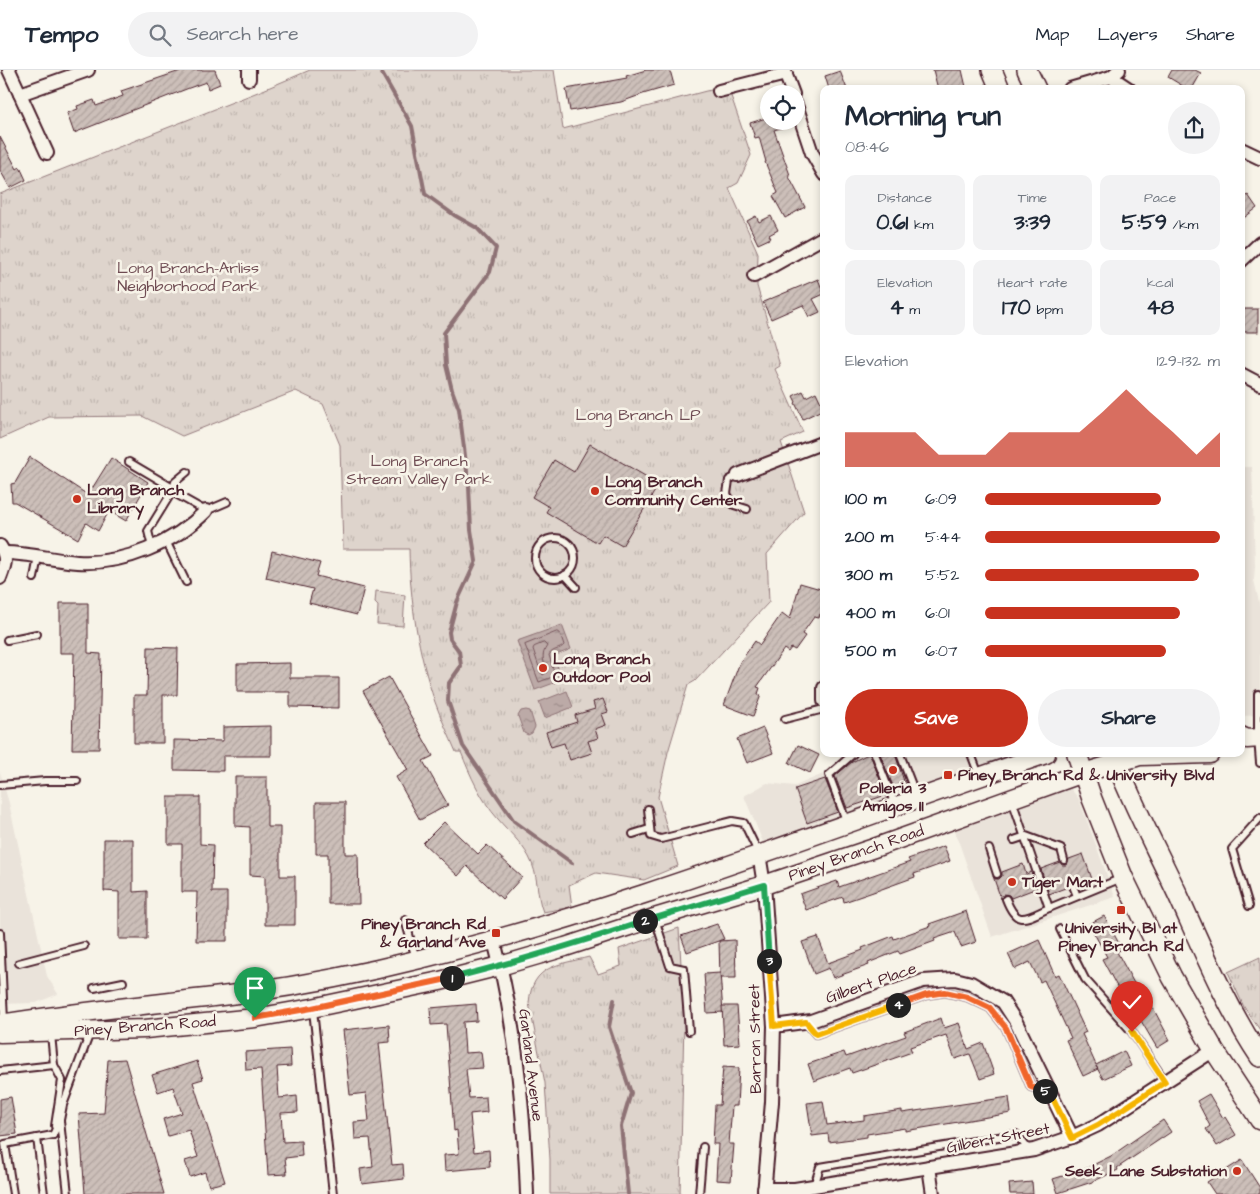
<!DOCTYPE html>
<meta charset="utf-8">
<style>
body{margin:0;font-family:"Architects Daughter",sans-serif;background:#f2f2f3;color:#1f2937;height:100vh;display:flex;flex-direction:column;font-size:19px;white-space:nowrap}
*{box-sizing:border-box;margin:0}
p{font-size:16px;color:#747a83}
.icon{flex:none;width:28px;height:28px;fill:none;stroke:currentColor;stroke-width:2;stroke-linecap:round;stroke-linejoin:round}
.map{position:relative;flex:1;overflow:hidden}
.drawer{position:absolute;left:820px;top:15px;width:425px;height:672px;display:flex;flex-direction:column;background:#fff;border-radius:10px;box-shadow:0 2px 8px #0003}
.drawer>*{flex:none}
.tools{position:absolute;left:760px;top:15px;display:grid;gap:10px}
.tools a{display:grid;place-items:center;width:45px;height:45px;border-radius:50%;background:#fff;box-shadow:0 2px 8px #0003;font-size:25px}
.pin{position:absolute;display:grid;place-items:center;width:42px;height:42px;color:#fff;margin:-51px -21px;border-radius:50% 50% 50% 0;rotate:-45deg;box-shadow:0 0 5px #0007}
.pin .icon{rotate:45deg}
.km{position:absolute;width:25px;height:25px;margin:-12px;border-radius:50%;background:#222;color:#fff;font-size:14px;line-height:25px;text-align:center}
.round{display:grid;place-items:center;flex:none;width:52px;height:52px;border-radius:26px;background:#f2f2f3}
.overview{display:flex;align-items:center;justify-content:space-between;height:85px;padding:0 25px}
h1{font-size:28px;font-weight:800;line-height:38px}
.stats{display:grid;grid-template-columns:repeat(3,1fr);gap:8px;height:85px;padding:5px 25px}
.stats div{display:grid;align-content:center;border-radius:10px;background:#f2f2f3;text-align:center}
.stats b{font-size:21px;font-weight:800}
.stats small{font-size:14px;font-weight:400}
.stats p{font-size:14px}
.chart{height:140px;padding:10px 25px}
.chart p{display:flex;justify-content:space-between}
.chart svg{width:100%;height:90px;margin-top:5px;fill:#c8321e;opacity:.7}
.primary-button{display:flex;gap:10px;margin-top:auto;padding:10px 25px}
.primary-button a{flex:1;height:58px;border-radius:30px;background:#c8321e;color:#fff;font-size:20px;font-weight:800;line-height:58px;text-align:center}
.primary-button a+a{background:#f2f2f3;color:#1f2937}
ul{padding:0 25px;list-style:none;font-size:16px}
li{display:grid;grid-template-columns:80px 60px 1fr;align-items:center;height:38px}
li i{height:12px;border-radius:6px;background:#c8321e}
header{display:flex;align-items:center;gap:30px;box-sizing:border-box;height:70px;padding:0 25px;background:#fff;border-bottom:1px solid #e0e1e3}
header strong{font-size:24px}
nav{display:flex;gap:28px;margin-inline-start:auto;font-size:18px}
.search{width:350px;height:45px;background:#f2f2f3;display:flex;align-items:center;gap:12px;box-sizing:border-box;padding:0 18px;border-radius:28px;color:#747a83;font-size:19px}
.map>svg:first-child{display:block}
</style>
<header>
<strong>Tempo</strong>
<div class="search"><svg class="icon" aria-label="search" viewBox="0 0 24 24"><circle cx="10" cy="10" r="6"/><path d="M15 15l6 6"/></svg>Search here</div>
<nav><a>Map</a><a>Layers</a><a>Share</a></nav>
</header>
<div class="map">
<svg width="1260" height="1124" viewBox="0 0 1260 1124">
<defs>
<pattern id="park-tufts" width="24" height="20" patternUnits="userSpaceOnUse" patternTransform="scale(1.25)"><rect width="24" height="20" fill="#ded4cc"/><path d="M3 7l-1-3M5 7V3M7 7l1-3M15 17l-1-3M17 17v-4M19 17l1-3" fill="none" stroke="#c0b6af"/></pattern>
<pattern id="water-ripples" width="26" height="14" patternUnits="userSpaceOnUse" patternTransform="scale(1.25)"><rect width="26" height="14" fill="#bcaaa7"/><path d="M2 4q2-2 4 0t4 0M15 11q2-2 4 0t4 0" fill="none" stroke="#9b8a88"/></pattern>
<pattern id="building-hatch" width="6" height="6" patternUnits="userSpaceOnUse" patternTransform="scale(1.25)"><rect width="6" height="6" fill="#ccbfb9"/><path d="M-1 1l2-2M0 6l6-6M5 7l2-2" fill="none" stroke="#b1a49f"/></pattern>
</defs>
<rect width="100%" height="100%" fill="#f7f3e8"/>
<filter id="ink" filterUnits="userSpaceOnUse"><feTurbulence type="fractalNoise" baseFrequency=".02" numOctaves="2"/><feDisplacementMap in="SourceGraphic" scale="10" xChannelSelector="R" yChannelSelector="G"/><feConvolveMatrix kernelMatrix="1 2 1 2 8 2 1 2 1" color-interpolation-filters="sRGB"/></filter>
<g filter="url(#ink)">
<!-- built -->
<g fill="#eae3da">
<path d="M1241,397h11l3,99 -1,14 6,27v108l-19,1z"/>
<path d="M850,684h180l-265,93 -21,-51 23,-13 28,3 28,-12z"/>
<path d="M0,702l9,31 38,173 11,18 -22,9 -36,1z"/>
<path d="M1058,714l12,4 9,11 36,98 -123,40 -41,-117z"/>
</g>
<!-- park -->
<g fill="url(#park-tufts)" stroke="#947a7c">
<path d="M310,0h244l9,59 143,-38 22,-4 23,68 -13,28 -9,5 29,65 -1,33 23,80 -5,3 28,63 -22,10 23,70 -37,42 2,48 -74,79 -7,4 -20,67 -10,45 20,69 -34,14 -48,-7 -27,12 3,22 -29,5c-7,-17 -4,-37 -14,-55 -8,-15 -20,-25 -31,-38 -17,-19 -28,-44 -37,-67h-5c-7,-17 -15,-33 -21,-50 -17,-49 -25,-101 -26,-153h-66l-3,-104 -17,-41 -27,-13 -114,45 -40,-20 -93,1 -49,22v-245l263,-104z"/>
<path d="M376,521l29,4 -2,31 -26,-2 1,-18 -3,-3z"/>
<path d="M679,858l5,92 -4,174h-130v-35l-5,-76 -16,-80c3,-38 29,-38 60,-46l9,17 23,-8 -2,-17z"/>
<path d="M1260,887v73l-16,-23 -16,-35z"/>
</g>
<!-- water -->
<g fill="url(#water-ripples)" stroke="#8e7275">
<path d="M562,555l9,24 -17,7 8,24 -27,10 -18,-49z"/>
<path d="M567,621l6,16 -28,11 -6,-16z"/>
<path d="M526,640l4,1 5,16 -3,6 -4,2 -4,-2 -6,-17 3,-5z"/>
</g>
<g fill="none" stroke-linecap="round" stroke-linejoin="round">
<!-- shore -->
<g stroke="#78575d" stroke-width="1">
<path d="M557,562l3,1 4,12c-4,5 -12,4 -15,10l6,21 -16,6 -14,-37z"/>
<path d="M544,573l3,3c-7,10 -3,16 0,26l-4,3 -2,-2 -8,-24 1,-2z"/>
</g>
<!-- stream -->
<g stroke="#8e7275" stroke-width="4">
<path d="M380,0l32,56 13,68 29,21 23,13 19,20 -6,24 -46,61 2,32 6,25 7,19 10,78 2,43 5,31 -19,41 -8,30 1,7 9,12 2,15 -12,17 -1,18 15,45 51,75 58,42"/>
<path d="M614,930l-5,27 22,66 -10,33 7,68"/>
</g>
</g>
<!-- building -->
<g fill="url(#building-hatch)" stroke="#4a1f2b">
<path d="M183,0h32l5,14 -12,5 -2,-7 -17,6 -115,45 -7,-20 11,-4 -1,-3 17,-6 2,6 27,-10 -2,-5z"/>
<path d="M646,0h24l4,15 -31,9 -22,8 -51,9 -4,-22 61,-11 -1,-2z"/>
<path d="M933,0h29l4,17 -5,2h-23z"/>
<path d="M1172,0h23l6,3 -9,16h-4l-20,-12z"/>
<path d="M840,1l7,18h-18l-4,-13z"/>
<path d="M769,47v4h24l1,3 -20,6 16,45h-2l17,32 -20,11 -12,-22 5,-3 -13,-31h1l-7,-25 -4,1 -5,-15z"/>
<path d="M0,67l17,32 3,-2 6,13 -16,8 -10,-18z"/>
<path d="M1248,125l9,13 -16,12v-20z"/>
<path d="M756,146l3,6 12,-6 7,14 -9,5 2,3 -13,6 -11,-23z"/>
<path d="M818,209l6,15 -11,5 7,13 -11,5 -6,-12 -32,14 -8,-17z"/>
<rect x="1241" y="239" width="17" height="23"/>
<path d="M803,321l3,6 10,-5 8,17 -21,10 -8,-16 1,-1 -3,-6z"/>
<path d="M590,374l69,40 -37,62 -19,-11 -5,8 -52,-31 3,-5 -17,-10 22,-37 20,12z"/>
<path d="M30,387l58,38 23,-37 37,24 -22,39 -17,-10 -11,20 -12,-8 -8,16 -63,-37h-3l-1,-18 4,-1z"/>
<path d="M272,481l48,12 -4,13 48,12 -7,27 -48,-12 4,-14 -47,-11z"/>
<path d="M800,513l24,7v25l-4,-1 -1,4 -5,-1 -12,17 3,2 -10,14 -4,-2 -3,4 -4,-3 -27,38 3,1 -2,6 3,1 -8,21 -29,-11 16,-43 15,-21 5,4 22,-32 8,6z"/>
<path d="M60,533h28v50l13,1 -2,95h-27l2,-96h-14z"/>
<path d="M148,577l30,1 -1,47h-14v48h-29v-48h13z"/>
<path d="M290,593v15h49v30l-49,-1v-15h-53v-28z"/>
<path d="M389,607l44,79 -10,5 25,44 -28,15 -24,-43 12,-7 -45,-79z"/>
<path d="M603,629l5,13 -6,2 4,11 -11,4 3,9 -10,3 4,12 -22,7 -6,-17 -13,4 -5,-15 31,-10 -2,-7 20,-6 -2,-7z"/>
<path d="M271,656v30h-48v15l-49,-1v-30l49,1v-14z"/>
<path d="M763,658l10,25 -26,10 -10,-24z"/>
<path d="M798,675l21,10 -9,18 -21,-10z"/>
<path d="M868,684h2l16,41 -39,13 -12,-32 17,-14z"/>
<path d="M880,684h15l11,33 -11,4z"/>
<path d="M235,707h32v50h13v49h15v49h-30v-49l-15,-1v-48l-15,-1z"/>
<path d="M825,709l13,33 -31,11 -12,-34z"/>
<path d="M168,727h32v47l13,1 -1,47h15v49h-31l1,-49h-15v-48h-14z"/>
<path d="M316,732h29v52h13l1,50h-31v-50h-12z"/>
<path d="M444,752l34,32 9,-9 35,32 -20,22 -35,-33 -9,10 -35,-33z"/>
<path d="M104,769h29v53l14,-1v48h-28v-47l-15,-1z"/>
<path d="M944,776l6,15 -36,13 1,3 -36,13 -35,12 -1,-5 -37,13 -6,-16 37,-13 2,6 71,-25 -2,-3z"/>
<path d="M1083,784l9,25 -14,5 -6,-3 -3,2 -1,4 -19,7 -8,-25 19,-7 2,3h4l3,-6z"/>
<path d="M1023,794l3,10 5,-2 6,16 -26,10 -2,-3 -5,-1 -3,5 -8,-23 2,3h4l3,-3v-4z"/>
<path d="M966,841l10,31 -15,5 -6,-15 -21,7 1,2 -35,13 -2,-3 -30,12 1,2 -36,13 -4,-10 -15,6 -12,-32 16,-5 10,26 35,-13 -1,-2 31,-12 1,3 36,-13 -1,-2z"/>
<path d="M1104,846l18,33 -5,3 31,57 4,-3 18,34 -13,8 -20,-34 -4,2 -31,-57 5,-2 -18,-33z"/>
<path d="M717,854l7,15 -37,13 -6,-16z"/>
<path d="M735,870l1,38h-16l-1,-37z"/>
<path d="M1039,870l16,36 4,-2 27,58 -4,2 14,31 28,-14 7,15 -28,13 -7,-13 2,3 -15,7 -17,-36 5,-2 -27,-58 -4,2 -10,-20 -15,7 -7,-15z"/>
<path d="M720,903l3,39 -16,1 -3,-39z"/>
<path d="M476,934l1,17 -14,1 2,31 16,-1 2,16 -17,1 3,29 17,-1 1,15 -17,2 2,22 2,16 15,-2 1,17 -45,4 -1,-16 15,-1 -2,-24 -3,1 -8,-107 -15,1 -1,-17z"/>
<path d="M722,936h15l3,38 -16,1z"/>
<path d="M941,948l3,10 15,-5 9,26 15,-6 11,31 -14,5 -10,-25 -15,5 -9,-24 -36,12 2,5 -60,21 -2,-5 -36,13 -6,-17 36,-12 2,5 60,-21 -2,-4z"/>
<path d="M389,955l1,17 -11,1 13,122 11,-1 1,15 -42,5 -2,-15 13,-2 -3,-29 -15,1 -1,-17 15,-1 -3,-28 -16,2 -7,-65z"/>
<path d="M290,979l1,17 -14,1 2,31 18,-2 1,16 -17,1 2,29 18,-1 1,15 -17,2 2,16 -19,1 -7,-106 -15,1 -1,-18z"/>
<path d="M125,989l39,135h-79l-6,-80 25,-1 4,-53z"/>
<path d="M197,991l6,18 -10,3 32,100 -16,4 -4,-14 -15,5 -5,-16 13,-4 -9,-27 -21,6 -5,-17 19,-6 -9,-26 -15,5 -6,-17z"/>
<path d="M723,997l16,1 -2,38h-5l-3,38h5l-3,37 -15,-1 2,-36h-5l2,-39h5z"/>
<path d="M1209,1024l14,24 2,-1 11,18 -19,11 -11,-17 4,-3 -13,-25z"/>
<path d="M11,1027l6,37 -17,2v-37z"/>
<path d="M1009,1027l2,16 -106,18v-3l-38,6v3l-38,5 -1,-8 -16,2 -5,-33 16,-2 4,24 37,-5v-4l38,-6v3z"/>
<path d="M1163,1050l8,12 -54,36 1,2 -26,12 -34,11 -5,-14 32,-10 26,-13z"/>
<path d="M1242,1090l18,28v6h-45l-8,-12z"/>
<path d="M1032,1112l1,12h-23l-1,-10z"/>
</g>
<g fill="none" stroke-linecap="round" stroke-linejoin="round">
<defs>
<g id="service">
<path d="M129,392l44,26"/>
<path d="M738,405l-9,5 -2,14 7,11 13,4"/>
<path d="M172,422l34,19 21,-9"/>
<circle cx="555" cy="488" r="20"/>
<path d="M166,471l20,41"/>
<path d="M152,477l-4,-16 24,-39 3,-10 12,-10"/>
<path d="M565,505l11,12"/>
<path d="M34,508l4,-21"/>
<path d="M7,570l30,-6"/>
<path d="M1258,624v44l2,25"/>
<path d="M785,649l39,-10"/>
<path d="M875,684l20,51"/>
<path d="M900,684l17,44"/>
<path d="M971,684l8,21"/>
<path d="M0,715l45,-4h32"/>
<path d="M1012,730l37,108 73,-30"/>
<path d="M648,739l3,27 10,3 71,-18 12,2 15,31"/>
<path d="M847,753l-18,-48 24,-21"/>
<path d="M633,764l16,-5"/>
<path d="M1014,770l12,-4 35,13 3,11"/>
<path d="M989,779l8,25"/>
<path d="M1073,816l4,10"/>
<path d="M1006,829c11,29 20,19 43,9"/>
<path d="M1249,836l-17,-57 28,-31"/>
<path d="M655,849l15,47 14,3 5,62"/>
<path d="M405,850l11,39"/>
<path d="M1060,859l25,50 47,53 33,49"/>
<path d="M0,863l4,88"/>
<path d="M19,893l65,-17"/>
<path d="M94,918l29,-6"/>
<path d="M313,940l20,184"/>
<path d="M806,952l10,12 110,-39 19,-3 22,5 23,11 16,20 25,59 18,5"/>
<path d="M51,964l3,31 8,15 -7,46"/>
<path d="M0,1001l54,-6"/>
<path d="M60,1051l8,73"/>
<path d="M53,1065l7,-15 3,-15 27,-72"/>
<path d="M37,1068l7,56"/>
<path d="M814,1116l6,-19 196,-33 13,16"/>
<path d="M13,1124l-8,-50 48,-9"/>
<path d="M699,1124l4,-47"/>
</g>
<g id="minor">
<path d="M9,0l38,83"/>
<path d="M249,0v9"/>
<path d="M784,0l9,24"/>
<path d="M1111,7l18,12"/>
<path d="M1070,19l41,-12 8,-7"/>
<path d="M719,21l67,-17"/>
<path d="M20,24l68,-24"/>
<path d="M796,35l16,48 12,21"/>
<path d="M1241,79l19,9"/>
<path d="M1241,191l19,-18"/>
<path d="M754,206l70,-39"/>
<path d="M1241,304l19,10"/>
<path d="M738,405l86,-33"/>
<path d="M0,476c8,12 5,19 0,32"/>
<path d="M5,483c24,0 48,7 72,9 47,3 97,-19 129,-51"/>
<path d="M824,618v13"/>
<path d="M759,784l5,31 10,141 -2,76 -8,92"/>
<path d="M494,871c22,82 30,168 33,253"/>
<path d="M774,956l37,-5 112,-40 32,-2 16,4 32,19 13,20 56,115"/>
<path d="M929,1097l4,27"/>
<path d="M764,1119h31l239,-39 38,-13 26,-12 116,-75"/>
</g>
<g id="secondary">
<path d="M1241,666l6,3 13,-1"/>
<path d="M0,954c79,-13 158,-20 238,-30 61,-8 122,-20 182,-35 213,-52 418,-135 626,-205"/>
<path d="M0,963l145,-4 110,-11 57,-10 128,-27 60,-15 65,-19 89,-29 110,-33 110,-37 209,-75 57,-17 70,-2"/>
</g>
<g id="primary">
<path d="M992,0l8,19"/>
<path d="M1027,0l9,19"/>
<path d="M1077,684l15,45 31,78 49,100 42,73 46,70"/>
<path d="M1113,684c18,48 43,94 65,141 25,55 48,111 82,162"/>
</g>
</defs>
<!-- service casing -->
<use href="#service" stroke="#4a1f2b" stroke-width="10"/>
<!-- minor casing -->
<use href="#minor" stroke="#4a1f2b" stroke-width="16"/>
<!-- secondary casing -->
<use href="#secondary" stroke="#4a1f2b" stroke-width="21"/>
<!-- primary casing -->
<use href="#primary" stroke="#4a1f2b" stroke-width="22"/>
<!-- service -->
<use href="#service" stroke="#f7f3e8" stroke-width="6"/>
<!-- minor -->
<use href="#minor" stroke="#f7f3e8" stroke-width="12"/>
<!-- secondary -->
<use href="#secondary" stroke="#f7f3e8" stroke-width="18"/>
<!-- primary -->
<use href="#primary" stroke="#f7f3e8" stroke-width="19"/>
</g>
</g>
<g fill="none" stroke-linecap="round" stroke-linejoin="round" filter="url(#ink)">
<defs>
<path id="split-1" d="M255,948l57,-10 140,-30"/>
<path id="split-2" d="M452,908c65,-16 129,-36 193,-57"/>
<path id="split-3" d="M645,851l119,-36 5,76"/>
<path id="split-4" d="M769,891l5,65 32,-4 10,12 82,-29"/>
<path id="split-5" d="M898,935l28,-10 19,-3 22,5 23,11 16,20 25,59 14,4"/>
<path id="split-6" d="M1045,1021l5,1 22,46 26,-13 67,-43 -33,-50"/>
</defs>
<!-- split-1 casing -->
<use href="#split-1" stroke="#fff" stroke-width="10"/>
<!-- split-2 casing -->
<use href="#split-2" stroke="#fff" stroke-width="10"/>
<!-- split-3 casing -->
<use href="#split-3" stroke="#fff" stroke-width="10"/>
<!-- split-4 casing -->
<use href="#split-4" stroke="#fff" stroke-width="10"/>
<!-- split-5 casing -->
<use href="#split-5" stroke="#fff" stroke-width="10"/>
<!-- split-6 casing -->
<use href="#split-6" stroke="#fff" stroke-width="10"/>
<!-- split-1 -->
<use href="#split-1" stroke="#f0652b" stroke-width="6"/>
<!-- split-2 -->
<use href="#split-2" stroke="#22a559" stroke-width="6"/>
<!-- split-3 -->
<use href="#split-3" stroke="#22a559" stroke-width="6"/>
<!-- split-4 -->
<use href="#split-4" stroke="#f5b400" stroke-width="6"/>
<!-- split-5 -->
<use href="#split-5" stroke="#f0652b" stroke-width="6"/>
<!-- split-6 -->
<use href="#split-6" stroke="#f5b400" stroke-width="6"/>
</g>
<!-- markers -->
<g fill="#c8321e" stroke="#f7f3e8" stroke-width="2">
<circle cx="595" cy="421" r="5"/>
<circle cx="77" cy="429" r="5"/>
<circle cx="543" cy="598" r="5"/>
<circle cx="893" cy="700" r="5"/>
<rect x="943" y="700" width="10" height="10" rx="2.5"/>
<circle cx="1012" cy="812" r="5"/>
<rect x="1116" y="835" width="10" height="10" rx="2.5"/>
<rect x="491" y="858" width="10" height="10" rx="2.5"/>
<circle cx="1237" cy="1101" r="5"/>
</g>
<g text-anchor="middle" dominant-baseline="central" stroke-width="5" stroke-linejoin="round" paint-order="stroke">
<!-- park labels -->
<g font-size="16" fill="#6f4c53" stroke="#f7f3e8">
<text x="188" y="198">Long Branch-Arliss<tspan x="188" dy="18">Neighborhood Park</tspan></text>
<text x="638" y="345">Long Branch LP</text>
<text x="419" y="391">Long Branch<tspan x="419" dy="18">Stream Valley Park</tspan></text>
</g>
<!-- poi labels -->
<g font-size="16" font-weight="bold" fill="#4a1f2b" stroke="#f7f3e8" text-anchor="start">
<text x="605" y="412">Long Branch<tspan x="605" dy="18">Community Center</tspan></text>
<text x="87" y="420">Long Branch<tspan x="87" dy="18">Library</tspan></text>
<text x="553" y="589">Long Branch<tspan x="553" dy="18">Outdoor Pool</tspan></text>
<text x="958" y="705">Piney Branch Rd &amp; University Blvd</text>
<text x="893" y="718" text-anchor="middle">Polleria 3<tspan x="893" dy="18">Amigos II</tspan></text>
<text x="1022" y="812">Tiger Mart</text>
<text x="486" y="854" text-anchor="end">Piney Branch Rd<tspan x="486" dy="18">&amp; Garland Ave</tspan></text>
<text x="1121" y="858" text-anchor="middle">University Bl at<tspan x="1121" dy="18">Piney Branch Rd</tspan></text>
<text x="1227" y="1101" text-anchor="end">Seek Lane Substation</text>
</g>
<!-- street labels -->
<g font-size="16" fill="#4a1f2b" stroke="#f7f3e8">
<text transform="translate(856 783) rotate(-19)">Piney Branch Road</text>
<text transform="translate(871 913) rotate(-19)">Gilbert Place</text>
<text transform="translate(145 956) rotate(-4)">Piney Branch Road</text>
<text transform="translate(755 969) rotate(-91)">Barron Street</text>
<text transform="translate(531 995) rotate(83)">Garland Avenue</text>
<text transform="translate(998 1068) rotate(-11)">Gilbert Street</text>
</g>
</g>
</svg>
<div class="tools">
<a><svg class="icon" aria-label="locate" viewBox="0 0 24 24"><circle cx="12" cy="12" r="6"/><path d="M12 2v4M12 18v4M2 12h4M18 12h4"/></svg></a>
</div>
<div class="pin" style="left:255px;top:948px;background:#1e9e55"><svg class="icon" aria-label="arrive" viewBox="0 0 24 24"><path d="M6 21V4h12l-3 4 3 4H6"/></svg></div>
<div class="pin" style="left:1132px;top:962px;background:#d93025"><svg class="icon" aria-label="check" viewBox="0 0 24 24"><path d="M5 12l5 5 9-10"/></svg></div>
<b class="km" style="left:452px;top:908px">1</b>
<b class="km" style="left:645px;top:851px">2</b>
<b class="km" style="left:769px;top:891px">3</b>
<b class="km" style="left:898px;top:935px">4</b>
<b class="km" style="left:1045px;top:1021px">5</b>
<section class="drawer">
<div class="overview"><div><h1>Morning run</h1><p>08:46</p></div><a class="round"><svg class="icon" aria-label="share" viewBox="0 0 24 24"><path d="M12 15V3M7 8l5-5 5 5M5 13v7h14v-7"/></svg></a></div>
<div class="stats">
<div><p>Distance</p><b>0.61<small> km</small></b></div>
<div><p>Time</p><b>3:39</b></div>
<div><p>Pace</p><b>5:59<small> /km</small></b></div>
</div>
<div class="stats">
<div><p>Elevation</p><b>4<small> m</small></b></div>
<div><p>Heart rate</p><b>170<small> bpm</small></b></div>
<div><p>kcal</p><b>48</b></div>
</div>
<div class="chart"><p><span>Elevation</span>129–132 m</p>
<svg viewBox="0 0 160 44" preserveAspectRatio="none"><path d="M0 44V27L10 27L20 27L30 27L40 38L50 38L60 38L70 27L80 27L90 27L100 27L110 17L120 6L130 17L140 27L150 38L160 27V44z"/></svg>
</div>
<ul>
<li><b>100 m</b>6:09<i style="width:75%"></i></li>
<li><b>200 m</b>5:44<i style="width:100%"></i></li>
<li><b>300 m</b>5:52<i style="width:91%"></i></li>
<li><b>400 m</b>6:01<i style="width:83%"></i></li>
<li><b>500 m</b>6:07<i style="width:77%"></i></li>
</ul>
<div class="primary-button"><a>Save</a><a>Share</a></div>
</section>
</div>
